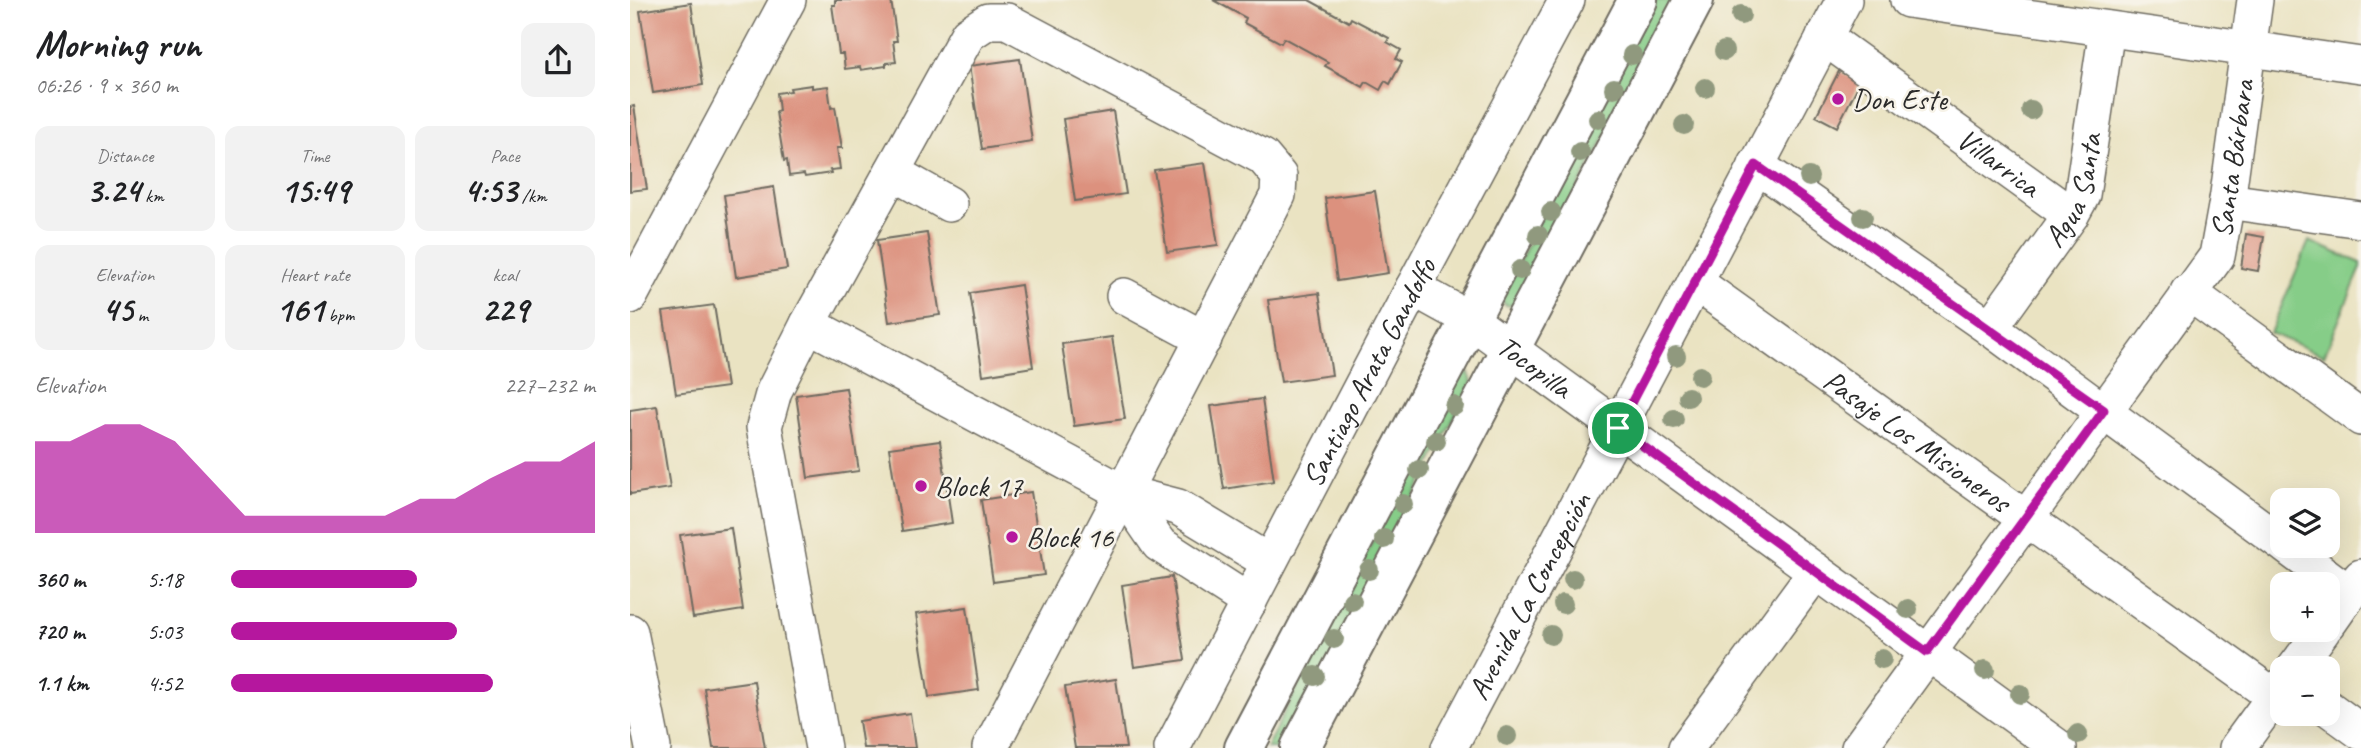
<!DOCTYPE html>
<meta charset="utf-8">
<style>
body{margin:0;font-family:Caveat,sans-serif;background:#f2f2f2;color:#202124;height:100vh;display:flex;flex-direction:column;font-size:26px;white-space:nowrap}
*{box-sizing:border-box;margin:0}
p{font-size:23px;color:#757577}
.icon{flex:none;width:38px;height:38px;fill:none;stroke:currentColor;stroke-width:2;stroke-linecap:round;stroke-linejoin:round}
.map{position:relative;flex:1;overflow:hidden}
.side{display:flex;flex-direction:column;background:#fff;width:630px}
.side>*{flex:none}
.buttons{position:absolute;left:1640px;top:488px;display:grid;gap:14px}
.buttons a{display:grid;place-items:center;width:70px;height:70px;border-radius:14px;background:#fff;box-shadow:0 7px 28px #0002;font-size:35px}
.pin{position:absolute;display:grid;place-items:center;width:60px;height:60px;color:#fff;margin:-30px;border:4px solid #fff;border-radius:50%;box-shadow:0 2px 7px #0007}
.round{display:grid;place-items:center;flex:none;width:74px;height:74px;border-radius:14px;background:#f2f2f2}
.summary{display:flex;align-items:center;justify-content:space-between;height:119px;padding:0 35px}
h1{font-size:38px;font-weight:600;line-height:52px}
.figures{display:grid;grid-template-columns:repeat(3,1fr);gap:10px;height:119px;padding:7px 35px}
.figures div{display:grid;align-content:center;border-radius:14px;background:#f2f2f2;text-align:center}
.figures b{font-size:35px;font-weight:600}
.figures small{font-size:19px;font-weight:400}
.figures p{font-size:19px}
.chart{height:196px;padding:14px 35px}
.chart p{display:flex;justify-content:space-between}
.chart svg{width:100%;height:126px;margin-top:7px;fill:#b5179e;opacity:.7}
ul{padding:0 35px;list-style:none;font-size:23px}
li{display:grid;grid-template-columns:112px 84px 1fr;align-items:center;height:52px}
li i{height:18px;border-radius:9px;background:#b5179e}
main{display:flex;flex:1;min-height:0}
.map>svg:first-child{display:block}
</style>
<main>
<section class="side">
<div class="summary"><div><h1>Morning run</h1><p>06:26 · 9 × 360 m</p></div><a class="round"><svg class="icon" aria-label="share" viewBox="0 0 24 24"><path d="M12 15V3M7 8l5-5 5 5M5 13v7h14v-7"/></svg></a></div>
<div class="figures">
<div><p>Distance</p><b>3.24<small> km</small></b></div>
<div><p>Time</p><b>15:49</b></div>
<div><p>Pace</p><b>4:53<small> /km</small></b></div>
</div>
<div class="figures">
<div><p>Elevation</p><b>45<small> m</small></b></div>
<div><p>Heart rate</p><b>161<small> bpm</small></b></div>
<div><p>kcal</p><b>229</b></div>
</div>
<div class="chart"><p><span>Elevation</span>227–232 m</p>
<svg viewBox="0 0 160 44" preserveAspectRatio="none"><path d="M0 44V12L10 12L20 6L30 6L40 12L50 25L60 38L70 38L80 38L90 38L100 38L110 32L120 32L130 25L140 19L150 19L160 12V44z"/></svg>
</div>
<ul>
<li><b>360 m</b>5:18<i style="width:51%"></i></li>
<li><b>720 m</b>5:03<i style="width:62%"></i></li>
<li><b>1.1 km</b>4:52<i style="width:72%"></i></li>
</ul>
</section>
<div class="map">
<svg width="1731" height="748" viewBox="0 0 1731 748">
<rect width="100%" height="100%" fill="#f7f3e8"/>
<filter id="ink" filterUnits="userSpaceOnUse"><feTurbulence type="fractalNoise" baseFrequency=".0143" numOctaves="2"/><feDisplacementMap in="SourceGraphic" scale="14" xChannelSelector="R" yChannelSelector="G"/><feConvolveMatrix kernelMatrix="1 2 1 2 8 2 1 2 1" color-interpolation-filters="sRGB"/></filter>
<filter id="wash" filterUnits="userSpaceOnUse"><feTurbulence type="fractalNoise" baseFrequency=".00686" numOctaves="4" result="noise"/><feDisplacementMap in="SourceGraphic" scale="28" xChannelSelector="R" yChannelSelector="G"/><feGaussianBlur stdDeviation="1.57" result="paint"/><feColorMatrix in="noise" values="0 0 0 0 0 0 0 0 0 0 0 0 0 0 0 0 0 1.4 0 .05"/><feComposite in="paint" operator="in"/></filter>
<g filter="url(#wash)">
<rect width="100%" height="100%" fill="#eae3c2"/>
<!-- green -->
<g fill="#86cd88" stroke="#587c5a" stroke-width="2">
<path d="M1022,0h26l-163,306 -10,-1 -4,-7z"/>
<path d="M1679,241l52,22v5l-37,88 -54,-23z"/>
<path d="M839,373l3,9 -185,366h-21l192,-372z"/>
</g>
<g id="blocks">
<!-- building -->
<g fill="#dc917e">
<path d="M205,0h56l6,41h-4l3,21 -10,1v3l-25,4 -1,-3 -15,2 -2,-15h-4l-7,-49h3z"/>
<path d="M583,0h96l40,22 2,-4 38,20 -2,4 14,8 -5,9 6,3 -12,22 -5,-3 -5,9 -14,-8 -3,5 -38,-21 3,-4 -44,-24 -3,5 -37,-20 2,-5z"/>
<path d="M61,3l12,82 -50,8 -13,-82z"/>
<path d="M390,59l12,82 -50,8 -13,-83z"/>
<path d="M1209,71l21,11 -23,45 -21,-11z"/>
<path d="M182,85v3l16,-2 3,22 4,-1 7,41h-5l3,21 -10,1 1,3 -26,4 -1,-3 -15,2 -2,-16 -3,1 -8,-49 3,-1 -2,-18 14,-2 -1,-3z"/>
<path d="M4,106l13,83 -17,2v-84z"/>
<path d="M483,111l13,83 -51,7 -12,-82z"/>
<path d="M575,163l13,82 -51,7 -13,-82z"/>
<path d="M144,187l13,82 -51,8 -12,-82z"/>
<path d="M745,191l13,82 -51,8 -12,-83z"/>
<path d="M297,233l13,82 -51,7 -12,-82z"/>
<path d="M1616,234l18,3 -6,34 -17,-3z"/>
<path d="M391,285l12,82 -50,8 -13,-82z"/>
<path d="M689,293l13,82 -51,7 -13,-82z"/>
<path d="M84,305l13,82 -51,7 -13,-82z"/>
<path d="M482,337l13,82 -51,7 -12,-82z"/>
<path d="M216,388l13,83 -51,7 -12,-83z"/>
<path d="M632,399l12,82 -50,8 -13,-83z"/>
<path d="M27,406l13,82 -40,6v-84z"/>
<path d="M310,441l12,82 -50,8 -13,-83z"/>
<path d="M401,492l13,83 -51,7 -12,-82z"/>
<path d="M101,528l12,82 -50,8 -13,-83z"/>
<path d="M542,577l13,83 -51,7 -12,-82z"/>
<path d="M337,607l12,83 -50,7 -13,-83z"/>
<path d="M486,679l10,69h-51l-10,-61z"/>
<path d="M124,681l11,67h-52l-9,-60z"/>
<path d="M280,713l5,35h-52l-4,-27z"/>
</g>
</g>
</g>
<g filter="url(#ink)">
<use href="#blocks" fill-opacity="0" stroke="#6e6b60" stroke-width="2"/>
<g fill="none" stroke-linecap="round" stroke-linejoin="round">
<defs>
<g id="minor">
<path d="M1278,0l453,65"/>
<path id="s1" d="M1194,37l247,178"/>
<path d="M1126,165l234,163 292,215"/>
<path d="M262,172l57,32"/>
<path d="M1597,201l134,19"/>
<path id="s2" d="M1065,282l580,415"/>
<path id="s3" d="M783,288l56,31 590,429"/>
<path d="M1558,292l173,126"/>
<path d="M0,296l158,-296"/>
<path d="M494,296l80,43"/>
<path d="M178,324l316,169 54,14 91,55"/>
<path id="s4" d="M1360,328l81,-113 11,-20 25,-166"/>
<path d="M494,493l35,51 90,58"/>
<path d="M1656,546l63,47"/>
<path d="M1698,624l33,-47"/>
<path d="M0,632l23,116"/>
<path d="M1665,668l28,-38"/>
<path d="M1698,708l33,24"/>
<path d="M193,748l-59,-321 10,-36 34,-67 160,-290 20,-13h19l256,136 16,19 -1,19 -288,553"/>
<path id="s5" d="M542,748l241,-460 154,-288"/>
<path id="s6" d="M819,748l395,-748"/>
<path d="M1056,748l130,-177"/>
<path id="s7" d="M1229,748l358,-492 10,-55 28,-201"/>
<path d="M1607,748l45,-62"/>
</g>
<g id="major">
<path d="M614,748l394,-748"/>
<path d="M670,748l394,-748"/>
</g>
</defs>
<!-- minor casing -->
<use href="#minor" stroke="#6e6b60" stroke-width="38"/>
<!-- major casing -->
<use href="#major" stroke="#6e6b60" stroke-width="42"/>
<!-- minor -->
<use href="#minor" stroke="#fff" stroke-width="35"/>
<!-- major -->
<use href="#major" stroke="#fff" stroke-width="38"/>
</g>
<!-- trees -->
<g fill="#90997e">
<circle cx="1111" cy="15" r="10"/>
<circle cx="1094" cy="51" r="10"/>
<circle cx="1002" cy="55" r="10"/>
<circle cx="984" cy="88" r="10"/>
<circle cx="1075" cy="88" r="10"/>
<circle cx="1401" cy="110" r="10"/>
<circle cx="968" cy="119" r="10"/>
<circle cx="1054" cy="125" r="10"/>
<circle cx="950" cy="152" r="10"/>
<circle cx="1179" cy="177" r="10"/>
<circle cx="921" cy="212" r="10"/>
<circle cx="1233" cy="217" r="10"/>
<circle cx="908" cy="235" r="10"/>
<circle cx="890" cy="270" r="10"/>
<circle cx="1046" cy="356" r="10"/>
<circle cx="1070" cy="376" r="10"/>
<circle cx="1058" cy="397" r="10"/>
<circle cx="824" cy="406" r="10"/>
<circle cx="1044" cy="419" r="10"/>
<circle cx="806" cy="441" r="10"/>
<circle cx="789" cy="470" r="10"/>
<circle cx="773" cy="504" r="10"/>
<circle cx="754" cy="539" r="10"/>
<circle cx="739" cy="570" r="10"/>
<circle cx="943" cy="579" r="10"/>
<circle cx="722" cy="601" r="10"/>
<circle cx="933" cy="604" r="10"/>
<circle cx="1278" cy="609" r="10"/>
<circle cx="921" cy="635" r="10"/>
<circle cx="704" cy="639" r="10"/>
<circle cx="1252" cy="659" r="10"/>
<circle cx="1355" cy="670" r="10"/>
<circle cx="685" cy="676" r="10"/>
<circle cx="1390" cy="694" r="10"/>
<circle cx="1448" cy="734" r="10"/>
<circle cx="877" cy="736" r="10"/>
</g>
</g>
<g fill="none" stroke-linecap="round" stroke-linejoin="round" filter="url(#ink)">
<defs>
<path id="route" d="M1126,165l348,245 -177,242 -309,-224z"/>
</defs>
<!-- route casing -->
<use href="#route" stroke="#fff" stroke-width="14"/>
<!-- route -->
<use href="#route" stroke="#b5179e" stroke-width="9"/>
</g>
<!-- markers -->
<g fill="#b5179e" stroke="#f7f3e8" stroke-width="2.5">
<circle cx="1208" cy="99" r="7"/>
<circle cx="291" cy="486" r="7"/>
<circle cx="382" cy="537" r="7"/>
</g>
<g text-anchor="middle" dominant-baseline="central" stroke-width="5" stroke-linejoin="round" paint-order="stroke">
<!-- poi labels -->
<g font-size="30" fill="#2b2b2b" stroke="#f7f3e8" text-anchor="start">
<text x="1222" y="99">Don Este</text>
<text x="305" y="486">Block 17</text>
<text x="396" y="537">Block 16</text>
</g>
<!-- street labels -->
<g font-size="30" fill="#2b2b2b" stroke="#f7f3e8">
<text stroke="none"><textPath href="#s7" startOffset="707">Santa Bárbara</textPath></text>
<text stroke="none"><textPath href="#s1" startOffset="215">Villarrica</textPath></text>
<text stroke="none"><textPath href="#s4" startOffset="164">Agua Santa</textPath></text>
<text stroke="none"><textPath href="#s3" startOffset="145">Tocopilla</textPath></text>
<text stroke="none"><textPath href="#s5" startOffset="424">Santiago Arata Gandolfo</textPath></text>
<text stroke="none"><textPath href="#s2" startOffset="273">Pasaje Los Misioneros</textPath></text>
<text stroke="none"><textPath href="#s6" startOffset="172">Avenida La Concepción</textPath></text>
</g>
</g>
</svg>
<div class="buttons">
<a><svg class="icon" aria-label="layers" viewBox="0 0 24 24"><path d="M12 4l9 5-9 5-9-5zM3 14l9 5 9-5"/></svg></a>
<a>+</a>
<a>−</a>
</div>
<div class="pin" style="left:988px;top:428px;background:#1e9e55"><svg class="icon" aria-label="arrive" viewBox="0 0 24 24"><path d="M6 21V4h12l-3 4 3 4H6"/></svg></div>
</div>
</main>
